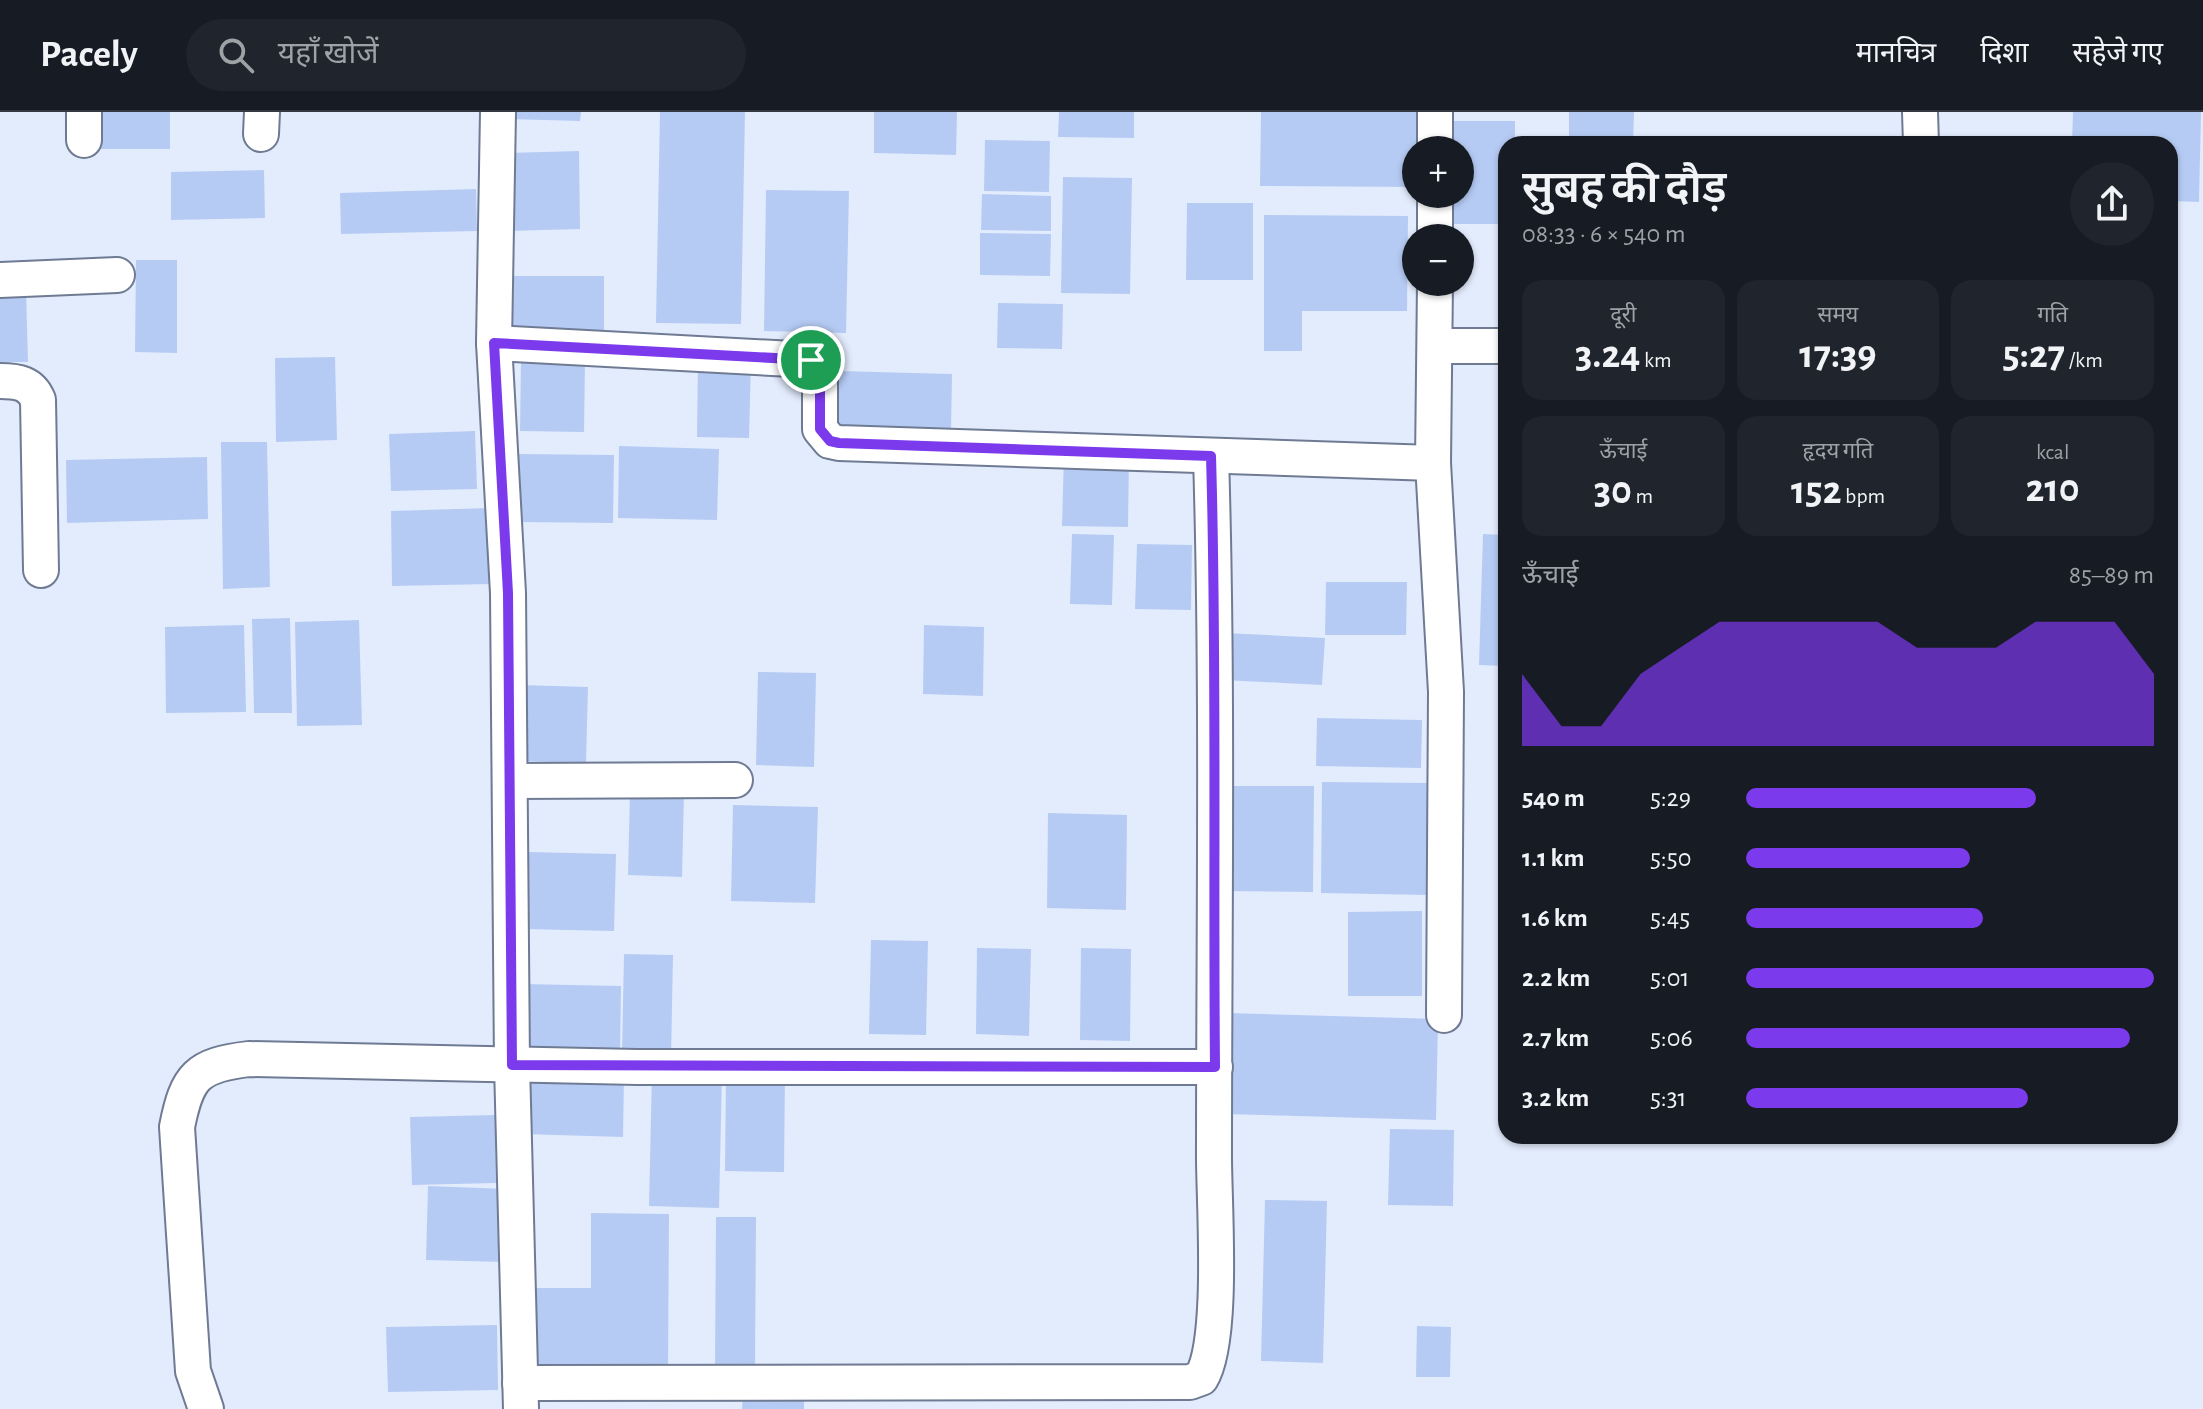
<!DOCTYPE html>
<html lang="hi">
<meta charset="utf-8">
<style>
body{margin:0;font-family:"Alegreya Sans","Noto Sans Devanagari",sans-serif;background:#20242c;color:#f1f3f6;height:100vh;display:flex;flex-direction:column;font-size:30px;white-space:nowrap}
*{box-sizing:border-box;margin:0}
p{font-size:26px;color:#9ea1a6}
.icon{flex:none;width:44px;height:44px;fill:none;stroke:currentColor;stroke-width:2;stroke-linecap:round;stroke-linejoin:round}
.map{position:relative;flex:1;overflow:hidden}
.drawer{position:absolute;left:1498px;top:24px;width:680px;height:1008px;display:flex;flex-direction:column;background:#171b24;border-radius:24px;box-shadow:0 2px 6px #0004}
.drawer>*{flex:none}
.fabs{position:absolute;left:1402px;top:24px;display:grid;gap:16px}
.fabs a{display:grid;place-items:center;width:72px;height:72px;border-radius:50%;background:#171b24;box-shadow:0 2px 6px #0004;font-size:40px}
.pin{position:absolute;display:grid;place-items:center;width:68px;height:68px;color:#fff;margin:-34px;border:4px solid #fff;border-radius:50%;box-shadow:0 2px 8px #0007}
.round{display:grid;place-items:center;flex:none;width:84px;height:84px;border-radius:42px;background:#20242c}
.overview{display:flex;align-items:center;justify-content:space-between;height:136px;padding:0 24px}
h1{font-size:44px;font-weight:600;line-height:60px}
.figures{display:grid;grid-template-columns:repeat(3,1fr);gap:12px;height:136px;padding:8px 24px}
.figures div{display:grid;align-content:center;border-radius:20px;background:#20242c;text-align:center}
.figures b{font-size:40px;font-weight:600}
.figures small{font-size:22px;font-weight:400}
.figures p{font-size:22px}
.chart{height:224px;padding:16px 24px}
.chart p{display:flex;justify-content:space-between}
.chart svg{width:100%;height:144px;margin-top:8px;fill:#7c3aed;opacity:.7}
ul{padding:0 24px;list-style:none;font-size:26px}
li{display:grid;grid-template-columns:128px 96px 1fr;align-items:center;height:60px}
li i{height:20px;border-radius:10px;background:#7c3aed}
header{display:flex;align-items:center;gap:48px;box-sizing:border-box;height:112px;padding:0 40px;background:#171b24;border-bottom:2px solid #363941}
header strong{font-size:38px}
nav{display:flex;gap:44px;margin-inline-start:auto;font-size:28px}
.search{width:560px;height:72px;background:#20242c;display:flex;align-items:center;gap:20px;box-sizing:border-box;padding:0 28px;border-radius:44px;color:#9ea1a6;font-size:30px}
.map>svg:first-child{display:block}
</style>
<header>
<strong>Pacely</strong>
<div class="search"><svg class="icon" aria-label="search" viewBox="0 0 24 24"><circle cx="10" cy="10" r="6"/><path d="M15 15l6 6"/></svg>यहाँ खोजें</div>
<nav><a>मानचित्र</a><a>दिशा</a><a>सहेजे गए</a></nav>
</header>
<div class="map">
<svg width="2203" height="1297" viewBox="0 0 2203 1297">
<rect width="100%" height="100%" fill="#e3ecfd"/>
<!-- building -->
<g fill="#b6cbf4">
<path d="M90,0h80v37h-81z"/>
<path d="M507,0h74l-1,9 -74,-2z"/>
<path d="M660,0h85l-4,212 -85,-1z"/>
<path d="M874,0h83l-1,43 -82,-2z"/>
<path d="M1059,0h75v26l-76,-1z"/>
<path d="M1261,0h155v75l-156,-1z"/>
<path d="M1569,0h65l-1,32h-64z"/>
<path d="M2073,0h128l-2,90 -29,-1v-57h-98z"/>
<path d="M1443,9h72v23h-9v80h-64l1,-30h17v-44h-17z"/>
<path d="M1931,25l134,3v4h-134z"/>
<path d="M985,28l65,1 -1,51 -65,-1z"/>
<path d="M579,39l1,78 -73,2 -2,-78z"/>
<path d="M264,58l1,48 -94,2v-48z"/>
<path d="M1063,65l69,1 -2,116 -69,-1z"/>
<path d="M476,77l1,42 -136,3 -1,-41z"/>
<path d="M766,78l83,1 -3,142 -82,-2z"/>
<path d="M982,82l69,2v35l-70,-1z"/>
<path d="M1187,91h66v77h-67z"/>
<path d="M1264,103l144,1 -1,95h-105v40h-38z"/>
<path d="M980,121l71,1 -1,42 -70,-1z"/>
<path d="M136,148h41v93l-42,-1z"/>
<rect x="501" y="164" width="103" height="63"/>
<path d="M26,178l2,72h-28v-71z"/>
<path d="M998,191l65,1 -1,45 -65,-1z"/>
<path d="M335,245l2,83 -61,2 -1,-84z"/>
<path d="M698,247l53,1 -2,78 -52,-1z"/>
<path d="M521,248l64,1 -1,71 -64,-1z"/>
<path d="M838,259l114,3 -1,56 -114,-2z"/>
<path d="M475,319l2,58 -86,2 -2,-57z"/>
<path d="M221,330h46l3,145 -47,2z"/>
<path d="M619,334l100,3 -2,71 -99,-2z"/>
<path d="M518,342l96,1 -1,68 -96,-1z"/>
<path d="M1064,342l65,2 -1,71 -66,-1z"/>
<path d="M207,345l1,62 -141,4 -1,-63z"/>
<path d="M490,396l2,76 -100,2 -1,-75z"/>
<path d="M1072,422l42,1 -2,70 -42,-1z"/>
<path d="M1483,422l23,1v131l-27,-1z"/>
<path d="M1137,432l55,1 -1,65 -56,-1z"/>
<path d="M1326,470h81l-1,53h-81z"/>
<path d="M290,506l2,95h-38l-2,-94z"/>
<path d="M359,508l3,105 -65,1 -2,-104z"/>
<path d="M244,513l2,87 -80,1 -1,-86z"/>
<path d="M924,513l60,2 -1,69 -60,-2z"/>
<path d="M1225,521l100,5 -3,47 -99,-5z"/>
<path d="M758,560l58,1 -2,94 -58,-2z"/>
<path d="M520,573l68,2 -2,76 -68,-2z"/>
<path d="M1317,606l105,2 -1,48 -105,-2z"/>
<path d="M1322,670l108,1 -1,112 -108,-2z"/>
<path d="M1219,674h95l-1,106 -94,-1z"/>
<path d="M630,680l54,1 -2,84 -54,-2z"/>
<path d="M733,693l85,2 -3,96 -84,-2z"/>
<path d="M1048,701l79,2 -1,95 -79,-2z"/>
<path d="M527,740l89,2 -2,77 -90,-2z"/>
<path d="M1422,799v85h-74v-84z"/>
<path d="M871,828l57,1 -2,94 -57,-1z"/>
<path d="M977,836l54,1 -2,87 -53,-2z"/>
<path d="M1081,836l50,1 -1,92 -50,-1z"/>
<path d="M624,842l49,1 -2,103 -49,-2z"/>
<path d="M522,872l99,2 -1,65 -99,-2z"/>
<path d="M1227,901l211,6 -2,101 -212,-6z"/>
<path d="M523,960l101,2 -1,63 -101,-3z"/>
<path d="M652,960l70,1 -3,135 -70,-2z"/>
<path d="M726,961h59l-1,99 -59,-1z"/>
<path d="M495,1003l1,68 -84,2 -2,-68z"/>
<path d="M1390,1017l64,1 -1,76 -65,-1z"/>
<path d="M428,1074l79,3 -2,73 -79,-2z"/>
<path d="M1265,1088l62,1 -4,162 -62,-2z"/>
<path d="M591,1101l78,1 -1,157 -133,-1v-82h56z"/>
<path d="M716,1105h40l-1,153 -40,-1z"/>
<path d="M497,1213l1,65 -110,2 -2,-65z"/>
<path d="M1417,1214l34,1 -1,50h-34z"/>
<path d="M743,1281l61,3v13h-62z"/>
</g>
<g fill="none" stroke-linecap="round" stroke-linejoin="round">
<defs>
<g id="minor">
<path d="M498,0l-4,231 14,250 4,472 9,344"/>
<path d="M1435,0v38"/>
<path d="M1920,0l1,32"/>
<path d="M261,22l1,-22"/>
<path d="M84,28v-28"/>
<path d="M1435,82v44"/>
<path d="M0,168l117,-5"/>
<path d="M1435,170l-2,181 13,229 -2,323"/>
<path d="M494,231l317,17 7,2 2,7v60l10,12 9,2 594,20"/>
<path d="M1435,234h71"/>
<path d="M0,269c18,0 31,2 38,19l3,170"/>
<path d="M510,669l225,-1"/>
<path d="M520,1271l670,-1 11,-4c23,-36 13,-174 13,-221 0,-234 4,-468 -3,-701"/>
<path d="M206,1297l-13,-38 -16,-244c10,-51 20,-62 72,-68l388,8h578"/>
</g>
</defs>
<!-- minor casing -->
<use href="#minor" stroke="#6e7b93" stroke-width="38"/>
<!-- minor -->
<use href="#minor" stroke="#fff" stroke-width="34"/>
</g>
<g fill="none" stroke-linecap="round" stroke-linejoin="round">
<defs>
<path id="route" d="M494,231l317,17 7,2 2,7v60l10,12 9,2 372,13c6,203 2,407 4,611l-703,-2 -4,-472z"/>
</defs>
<!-- route casing -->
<use href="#route" stroke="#fff" stroke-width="16"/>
<!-- route -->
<use href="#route" stroke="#7c3aed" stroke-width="10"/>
</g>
</svg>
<div class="fabs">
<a>+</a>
<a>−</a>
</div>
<div class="pin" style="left:811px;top:248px;background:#1e9e55"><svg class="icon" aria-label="arrive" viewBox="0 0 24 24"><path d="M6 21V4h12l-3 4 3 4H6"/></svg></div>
<section class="drawer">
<div class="overview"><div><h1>सुबह की दौड़</h1><p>08:33 · 6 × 540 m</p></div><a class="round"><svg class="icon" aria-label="share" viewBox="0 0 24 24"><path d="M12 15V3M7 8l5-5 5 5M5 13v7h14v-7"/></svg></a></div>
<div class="figures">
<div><p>दूरी</p><b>3.24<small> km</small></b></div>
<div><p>समय</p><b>17:39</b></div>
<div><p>गति</p><b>5:27<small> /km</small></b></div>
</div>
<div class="figures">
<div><p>ऊँचाई</p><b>30<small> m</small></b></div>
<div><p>हृदय गति</p><b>152<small> bpm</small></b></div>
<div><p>kcal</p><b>210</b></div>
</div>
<div class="chart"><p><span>ऊँचाई</span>85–89 m</p>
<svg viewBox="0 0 160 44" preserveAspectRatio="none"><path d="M0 44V22L10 38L20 38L30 22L40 14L50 6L60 6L70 6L80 6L90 6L100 14L110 14L120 14L130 6L140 6L150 6L160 22V44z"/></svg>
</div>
<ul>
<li><b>540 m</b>5:29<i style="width:71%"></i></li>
<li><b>1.1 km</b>5:50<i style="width:55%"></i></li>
<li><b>1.6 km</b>5:45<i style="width:58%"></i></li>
<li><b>2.2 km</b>5:01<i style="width:100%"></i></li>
<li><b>2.7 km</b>5:06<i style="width:94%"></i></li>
<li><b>3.2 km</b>5:31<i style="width:69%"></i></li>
</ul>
</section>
</div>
